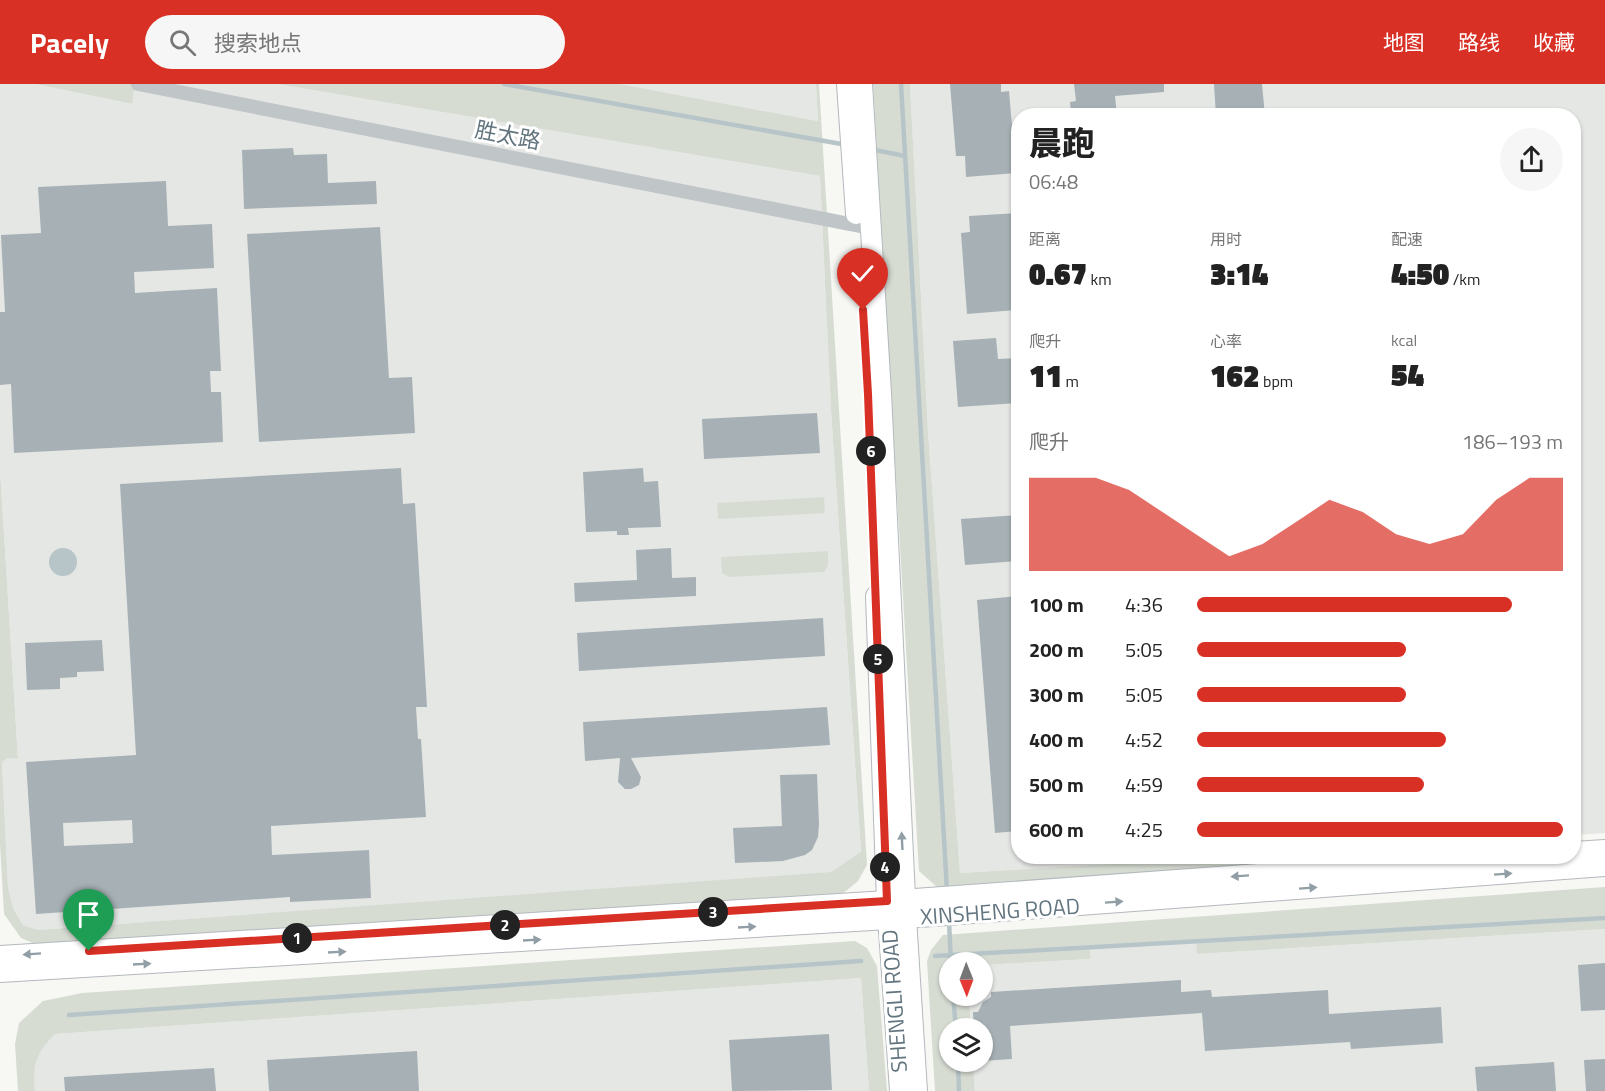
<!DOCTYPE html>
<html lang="zh">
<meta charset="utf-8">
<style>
body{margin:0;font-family:"Titillium Web","Noto Sans SC",sans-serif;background:#f6f6f6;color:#222;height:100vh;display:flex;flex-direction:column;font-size:22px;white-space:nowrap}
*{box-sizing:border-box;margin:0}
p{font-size:20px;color:#767676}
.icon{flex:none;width:33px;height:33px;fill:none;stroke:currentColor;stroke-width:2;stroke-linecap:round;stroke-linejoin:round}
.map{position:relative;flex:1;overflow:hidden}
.details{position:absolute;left:1011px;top:24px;width:570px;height:756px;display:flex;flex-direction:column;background:#fff;border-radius:24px;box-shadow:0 2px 4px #0004}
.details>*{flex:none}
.needle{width:39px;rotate:179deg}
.buttons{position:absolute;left:939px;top:868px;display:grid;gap:12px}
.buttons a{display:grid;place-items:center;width:54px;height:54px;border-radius:50%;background:#fff;box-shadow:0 2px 4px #0004;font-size:30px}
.pin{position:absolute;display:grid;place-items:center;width:51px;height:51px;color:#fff;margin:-62px -26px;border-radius:50% 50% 50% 0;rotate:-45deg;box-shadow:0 0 6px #0007}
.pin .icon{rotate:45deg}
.km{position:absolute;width:30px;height:30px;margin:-15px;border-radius:50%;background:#222;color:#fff;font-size:16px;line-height:30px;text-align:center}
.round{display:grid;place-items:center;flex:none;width:63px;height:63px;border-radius:32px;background:#f6f6f6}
.head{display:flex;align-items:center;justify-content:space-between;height:102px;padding:0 18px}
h1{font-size:33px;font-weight:800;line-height:45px}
.stats{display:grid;grid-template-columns:repeat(3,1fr);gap:9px;height:102px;padding:6px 18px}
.stats div{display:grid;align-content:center}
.stats b{font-size:30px;font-weight:800}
.stats small{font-size:16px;font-weight:400}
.stats p{font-size:16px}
.chart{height:168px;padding:12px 18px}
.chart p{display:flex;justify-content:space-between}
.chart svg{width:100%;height:108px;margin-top:6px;fill:#d93025;opacity:.7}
ul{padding:0 18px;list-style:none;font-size:20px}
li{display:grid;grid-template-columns:96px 72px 1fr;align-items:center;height:45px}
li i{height:15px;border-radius:8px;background:#d93025}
header{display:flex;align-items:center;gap:36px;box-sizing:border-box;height:84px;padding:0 30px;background:#d93025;color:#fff}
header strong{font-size:28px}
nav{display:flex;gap:33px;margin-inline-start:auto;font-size:21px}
.search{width:420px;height:54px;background:#f6f6f6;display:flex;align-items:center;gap:15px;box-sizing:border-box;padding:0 21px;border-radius:33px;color:#767676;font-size:22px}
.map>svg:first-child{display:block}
</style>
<header>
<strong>Pacely</strong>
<div class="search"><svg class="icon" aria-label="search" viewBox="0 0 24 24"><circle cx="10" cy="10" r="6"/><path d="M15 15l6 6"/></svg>搜索地点</div>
<nav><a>地图</a><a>路线</a><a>收藏</a></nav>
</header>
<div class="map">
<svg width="1605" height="1007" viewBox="0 0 1605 1007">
<rect width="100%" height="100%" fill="#f7f7f4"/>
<!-- built -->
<g fill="#e5e7e5">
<path d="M0,0h35l96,20 4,-20h142l543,92 11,235 30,442 -30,19 -21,3 -772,55 -15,-5 -10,-17 -5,-21 -6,-125 6,-4 10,1 -18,-290z"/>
<path d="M620,0h196l2,37z"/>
<path d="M910,0h695v749l-31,2v-719h-556v740l207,1 -265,16 -32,-442z"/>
<path d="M1605,845v162h-630l-2,-29h9v-33h-11l-2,-33h13l1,-31 107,-6v-10l106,-7 2,12z"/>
<path d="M861,894l8,113h-834l-1,-18 5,-23 16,-16z"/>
</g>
<!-- green -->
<g fill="#d7dcd3">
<path d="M35,0h100l-3,20z"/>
<path d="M277,0h343l198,37 -2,-37h3l48,781 -9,16 -17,14 -794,54 -26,-11 -17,-24 -4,-70v-375l18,290 -10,-1 -6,4 6,125 5,21 10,17 15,5 557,-41 -21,-308 21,308 236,-17 30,-20 -30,-441 -11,-235z"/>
<path d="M873,0h37l18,347 32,442 265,-16h150l-438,30 -18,-16z"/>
<path d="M824,413l1,16 -107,6 -1,-16z"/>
<path d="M828,467v15l-4,6 -95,5 -7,-4 -1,-16z"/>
<path d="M1605,803v42l-408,25 -1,-12 -106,7v10l-107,6 -1,-2h-32v33h19l2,33h-21v33h23l2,29h-40l-8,-130 4,-11 12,-15z"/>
<path d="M855,857l12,7 10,18 10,125h-18l-8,-113 -806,56c-19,19 -22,30 -20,57h-17l-3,-47 4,-21 24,-22 39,-8z"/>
</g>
<!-- water -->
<circle fill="#b7c5c8" cx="63" cy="478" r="14"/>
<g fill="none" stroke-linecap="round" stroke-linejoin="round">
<!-- stream -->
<g stroke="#b7c5c8" stroke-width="4.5">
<path d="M504,0l343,61"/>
<path d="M901,0l46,807"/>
<path d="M870,65l35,7"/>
<path d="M949,837l2,42"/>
<path d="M935,872l670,-38"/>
<path d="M953,912l3,33"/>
<path d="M69,931l792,-54"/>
<path d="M958,978l1,29"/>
</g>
</g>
<!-- building -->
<g fill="#a7b1b5" fill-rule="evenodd">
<path d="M950,0h51v8l8,-1 7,82 -50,4 -1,-21h-9z"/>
<path d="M1074,0h90v8l-49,4 2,20h-46l-1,-14 6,-1z"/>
<path d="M1214,0h48l3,32h-49z"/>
<path d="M293,64l1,7 33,-1 1,29 48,-2 1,23 -133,5 -2,-59z"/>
<path d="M166,97l2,45 44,-2 2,44 -80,4 1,21 82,-5 4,83h-11l1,21h10l2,50 -209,11 -3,-69 -11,1v-73h5l-4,-77 40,-2 -3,-46z"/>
<path d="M1018,129v83h-3l1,14 -49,4 -6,-81 9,-1 -1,-16z"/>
<path d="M380,143l9,151 23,-1 3,56 -156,9 -12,-208z"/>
<path d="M996,254l2,21 20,-1v45l-60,4 -5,-66z"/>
<path d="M817,329l3,40 -116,6 -2,-40z"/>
<path d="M401,384l2,36 12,-1 12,204h-11l2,32h3l5,78 -155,9 1,29 97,-5 2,48 -81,4v-5l-254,17 -10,-152 110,-7 -16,-271zM132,736l1,23 -69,3 -1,-23z"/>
<path d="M643,384l1,14 14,-1 3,46 -33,1 1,7h-12v-4l-31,1 -3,-60z"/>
<path d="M1018,431v46l-53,4 -4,-46z"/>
<path d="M671,464l1,30 24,-1v19l-121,6 -1,-19 63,-3 -1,-30z"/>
<path d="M1018,512v235l-23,2 -18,-233z"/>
<path d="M823,534l2,38 -246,15 -2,-38z"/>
<path d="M102,556l2,31 -27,1v5l-17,1v11l-33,1 -2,-47z"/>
<path d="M827,623l3,38 -199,13 10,19 -2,8 -8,4h-6l-7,-7 2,-24 -35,3 -2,-39z"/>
<path d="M817,690l2,50 -1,13 -6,13 -7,5 -22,6 -48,2 -2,-35 49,-2 -2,-51z"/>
<path d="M1605,879v47l-24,1 -3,-46z"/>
<path d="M1181,896v12l30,-2 1,7 116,-7 1,24 112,-7 2,36 -92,6 -1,-7 -145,9 -3,-38 -192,13 2,33 -30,2v-32h-8l-1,-17h5l5,-10 8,-5v-5z"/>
<path d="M829,950l3,56 -100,1 -3,-51z"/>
<path d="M417,967l2,40h-150l-2,-31z"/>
<path d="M1605,975v32h-19l-2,-31z"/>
<path d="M1554,978l2,29h-79l-2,-24z"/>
<path d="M214,984l2,23h-151l-1,-14z"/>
</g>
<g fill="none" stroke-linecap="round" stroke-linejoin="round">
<defs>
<g id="secondary">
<path d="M847,0l9,130"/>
<path d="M862,0l19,309 25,525 11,173"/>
<path d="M876,512l11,305 13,190"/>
<path d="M1574,768l31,-2"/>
<path d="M0,872l887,-55 621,-45"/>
<path d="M0,888l906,-54 699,-52"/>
</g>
</defs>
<!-- secondary casing -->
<use href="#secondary" stroke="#b3b9bd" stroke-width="22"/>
<!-- street -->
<path stroke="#c0c5c8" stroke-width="14" d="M138,0l732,144"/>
<!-- secondary -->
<use href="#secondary" stroke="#fff" stroke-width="20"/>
</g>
<!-- one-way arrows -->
<defs><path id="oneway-solid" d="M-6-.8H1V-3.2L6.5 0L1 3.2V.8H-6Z" transform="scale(1.5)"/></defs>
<g fill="#919ea5">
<use href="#oneway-solid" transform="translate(902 757) rotate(-93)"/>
<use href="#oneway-solid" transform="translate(1503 790) rotate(-4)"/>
<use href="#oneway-solid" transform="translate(1240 792) rotate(176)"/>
<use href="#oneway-solid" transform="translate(1308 804) rotate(-4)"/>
<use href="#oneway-solid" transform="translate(1114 818) rotate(-4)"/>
<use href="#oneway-solid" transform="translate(747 843) rotate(-3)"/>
<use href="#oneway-solid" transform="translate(532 856) rotate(-3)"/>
<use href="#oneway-solid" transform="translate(337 868) rotate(-3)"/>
<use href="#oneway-solid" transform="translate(32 870) rotate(176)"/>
<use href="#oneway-solid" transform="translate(142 880) rotate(-3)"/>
</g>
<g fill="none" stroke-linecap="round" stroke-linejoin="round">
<defs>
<path id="route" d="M89,867l798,-50 -19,-507 -5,-84"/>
</defs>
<!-- route casing -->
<use href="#route" stroke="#fff" stroke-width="12"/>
<!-- route -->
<use href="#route" stroke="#d93025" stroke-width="8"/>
</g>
<g text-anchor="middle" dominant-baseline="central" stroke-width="6" stroke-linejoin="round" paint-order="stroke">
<!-- street labels -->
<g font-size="22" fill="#62757f" stroke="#fff">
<text transform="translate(508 51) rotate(11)">胜太路</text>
<text transform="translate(1000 827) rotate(-4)">XINSHENG ROAD</text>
<text transform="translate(894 917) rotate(-94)">SHENGLI ROAD</text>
</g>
</g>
</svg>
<div class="buttons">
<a><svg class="needle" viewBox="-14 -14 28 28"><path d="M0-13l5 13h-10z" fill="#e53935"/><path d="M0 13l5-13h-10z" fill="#767676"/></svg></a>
<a><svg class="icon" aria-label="layers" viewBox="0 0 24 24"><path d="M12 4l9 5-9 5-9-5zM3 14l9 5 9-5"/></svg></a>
</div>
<div class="pin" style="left:89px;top:867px;background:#1e9e55"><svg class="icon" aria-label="arrive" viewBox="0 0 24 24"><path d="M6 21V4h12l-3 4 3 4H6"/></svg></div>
<div class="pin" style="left:863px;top:226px;background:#d93025"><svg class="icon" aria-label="check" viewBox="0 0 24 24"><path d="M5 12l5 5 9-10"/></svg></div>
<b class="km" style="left:297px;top:854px">1</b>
<b class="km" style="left:505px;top:841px">2</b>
<b class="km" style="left:713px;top:828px">3</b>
<b class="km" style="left:885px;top:783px">4</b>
<b class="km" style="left:878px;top:575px">5</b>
<b class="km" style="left:871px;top:367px">6</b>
<section class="details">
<div class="head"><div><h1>晨跑</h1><p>06:48</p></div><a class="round"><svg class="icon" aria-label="share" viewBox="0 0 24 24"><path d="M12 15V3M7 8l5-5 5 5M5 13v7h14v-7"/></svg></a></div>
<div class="stats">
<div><p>距离</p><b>0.67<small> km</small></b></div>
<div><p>用时</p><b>3:14</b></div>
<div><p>配速</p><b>4:50<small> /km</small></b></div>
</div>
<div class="stats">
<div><p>爬升</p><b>11<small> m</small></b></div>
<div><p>心率</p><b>162<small> bpm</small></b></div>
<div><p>kcal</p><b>54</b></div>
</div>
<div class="chart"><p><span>爬升</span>186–193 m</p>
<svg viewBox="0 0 160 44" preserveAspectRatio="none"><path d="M0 44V6L10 6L20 6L30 11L40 20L50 29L60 38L70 33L80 24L90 15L100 20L110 29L120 33L130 29L140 15L150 6L160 6V44z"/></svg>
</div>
<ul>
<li><b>100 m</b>4:36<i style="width:86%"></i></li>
<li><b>200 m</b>5:05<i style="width:57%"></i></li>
<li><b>300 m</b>5:05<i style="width:57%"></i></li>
<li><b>400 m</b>4:52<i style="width:68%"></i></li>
<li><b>500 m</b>4:59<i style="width:62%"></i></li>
<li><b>600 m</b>4:25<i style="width:100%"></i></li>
</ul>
</section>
</div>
